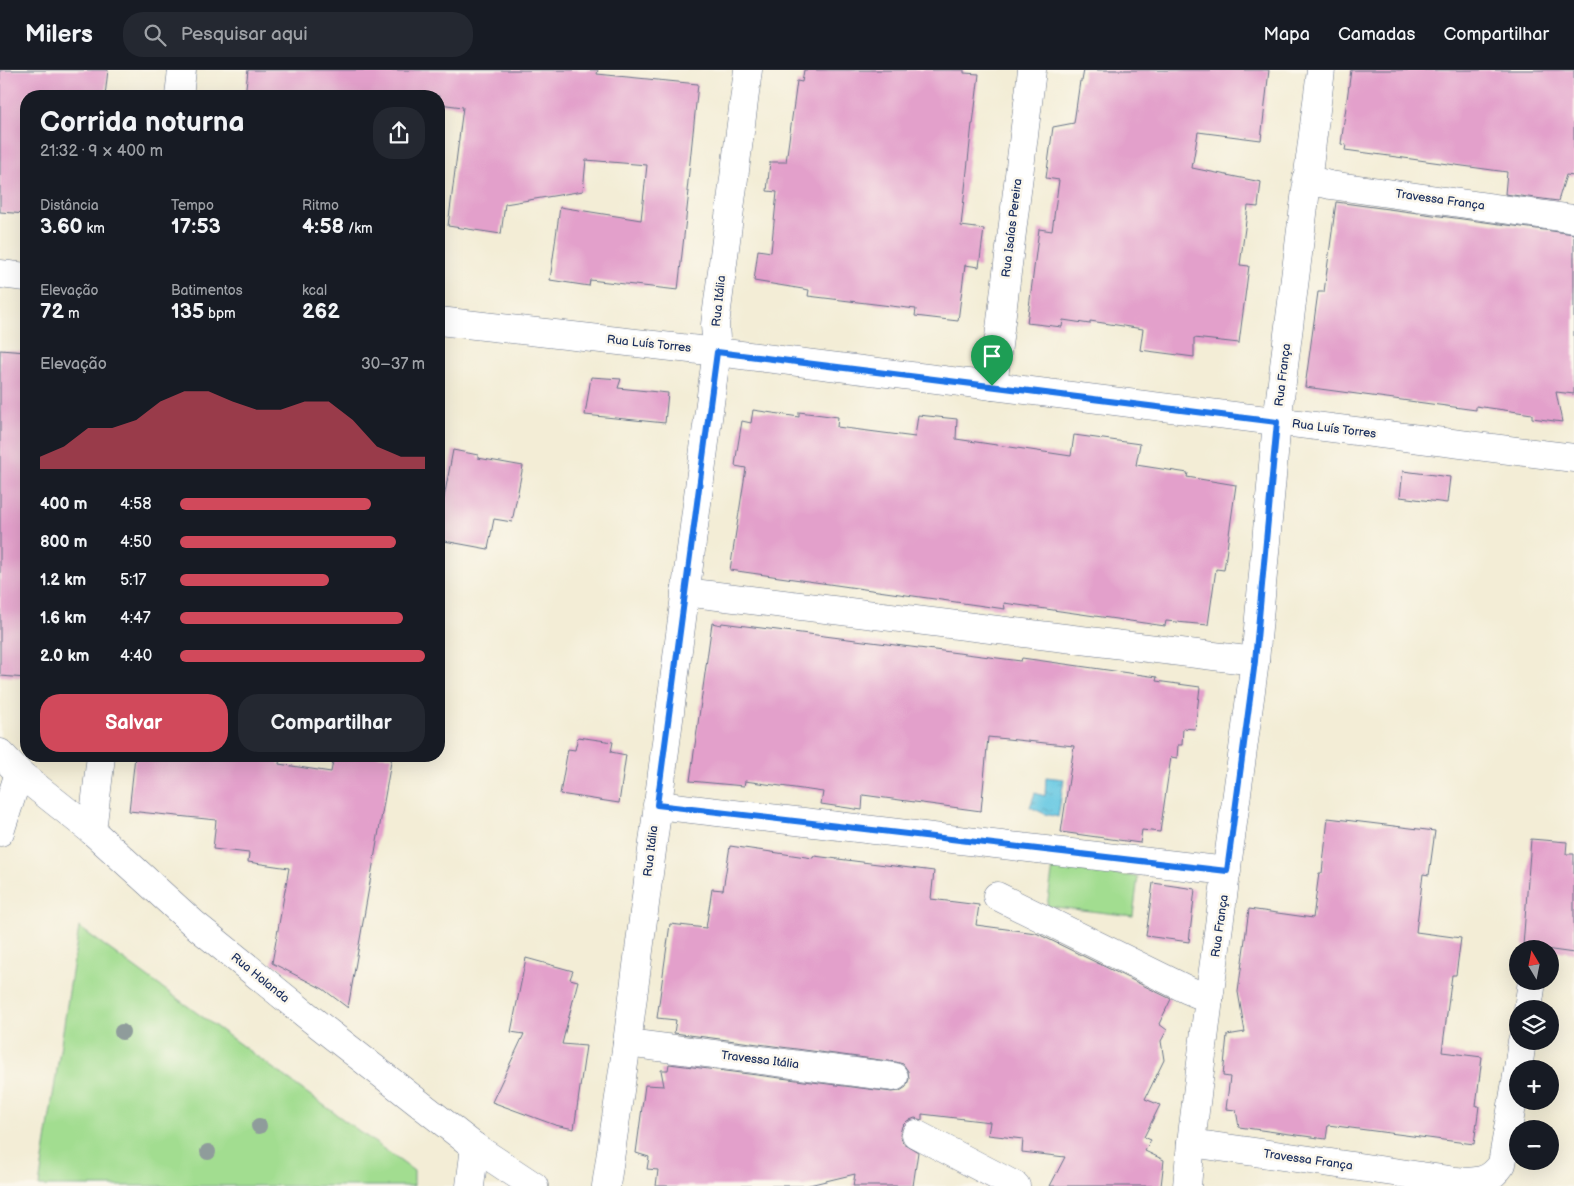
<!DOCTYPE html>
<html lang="pt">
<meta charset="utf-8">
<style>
body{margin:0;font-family:"Balsamiq Sans",sans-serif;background:#242831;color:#f1f3f6;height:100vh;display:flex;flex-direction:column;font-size:19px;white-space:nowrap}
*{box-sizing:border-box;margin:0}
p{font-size:16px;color:#9ea1a6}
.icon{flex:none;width:28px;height:28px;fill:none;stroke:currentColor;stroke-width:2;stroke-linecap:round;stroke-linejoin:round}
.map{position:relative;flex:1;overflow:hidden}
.side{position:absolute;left:20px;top:20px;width:425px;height:672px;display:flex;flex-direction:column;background:#171b24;border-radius:20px;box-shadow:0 5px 20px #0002}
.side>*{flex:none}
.needle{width:32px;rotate:350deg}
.tools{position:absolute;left:1509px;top:870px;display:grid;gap:10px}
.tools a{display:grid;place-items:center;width:50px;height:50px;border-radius:50%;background:#171b24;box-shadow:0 5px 20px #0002;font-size:25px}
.pin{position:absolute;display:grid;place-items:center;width:42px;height:42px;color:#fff;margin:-51px -21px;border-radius:50% 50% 50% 0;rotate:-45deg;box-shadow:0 0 5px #0007}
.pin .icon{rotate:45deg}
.round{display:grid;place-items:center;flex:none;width:52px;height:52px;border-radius:20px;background:#242831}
.headline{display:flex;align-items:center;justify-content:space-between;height:85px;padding:0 20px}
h1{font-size:28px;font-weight:700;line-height:38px}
.figures{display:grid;grid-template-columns:repeat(3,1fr);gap:8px;height:85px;padding:5px 20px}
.figures div{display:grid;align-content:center}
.figures b{font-size:21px;font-weight:700}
.figures small{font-size:14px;font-weight:400}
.figures p{font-size:14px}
.chart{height:140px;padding:10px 20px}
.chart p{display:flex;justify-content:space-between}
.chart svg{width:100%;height:90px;margin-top:5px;fill:#d1495b;opacity:.7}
.button{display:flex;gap:10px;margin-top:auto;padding:10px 20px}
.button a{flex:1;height:58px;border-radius:20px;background:#d1495b;color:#fff;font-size:20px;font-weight:700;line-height:58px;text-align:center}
.button a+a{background:#242831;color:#f1f3f6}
ul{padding:0 20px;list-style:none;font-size:16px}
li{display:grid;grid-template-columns:80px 60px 1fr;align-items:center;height:38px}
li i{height:12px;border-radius:6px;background:#d1495b}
header{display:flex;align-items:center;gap:30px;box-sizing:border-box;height:70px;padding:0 25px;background:#171b24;border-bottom:1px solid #363941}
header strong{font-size:24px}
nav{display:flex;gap:28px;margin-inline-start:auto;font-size:18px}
.search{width:350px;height:45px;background:#242831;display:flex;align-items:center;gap:12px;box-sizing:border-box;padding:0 18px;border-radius:20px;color:#9ea1a6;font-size:19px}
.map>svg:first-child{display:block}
</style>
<header>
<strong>Milers</strong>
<div class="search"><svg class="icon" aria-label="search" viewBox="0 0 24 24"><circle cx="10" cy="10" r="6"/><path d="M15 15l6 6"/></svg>Pesquisar aqui</div>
<nav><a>Mapa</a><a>Camadas</a><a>Compartilhar</a></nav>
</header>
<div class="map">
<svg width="1574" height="1116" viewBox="0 0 1574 1116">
<defs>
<pattern id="water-ripples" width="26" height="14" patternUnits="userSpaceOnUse" patternTransform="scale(1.25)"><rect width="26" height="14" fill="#64c7e2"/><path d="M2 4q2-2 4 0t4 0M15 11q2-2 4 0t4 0" fill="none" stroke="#52a2ba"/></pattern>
</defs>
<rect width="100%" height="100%" fill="#fbf7ec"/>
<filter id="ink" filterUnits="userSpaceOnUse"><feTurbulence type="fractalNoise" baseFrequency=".02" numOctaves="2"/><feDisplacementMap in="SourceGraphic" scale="10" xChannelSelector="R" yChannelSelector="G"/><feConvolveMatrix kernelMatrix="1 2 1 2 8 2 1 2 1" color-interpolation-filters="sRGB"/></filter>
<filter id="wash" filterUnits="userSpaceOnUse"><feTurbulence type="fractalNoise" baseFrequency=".0096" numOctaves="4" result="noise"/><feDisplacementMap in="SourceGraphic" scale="20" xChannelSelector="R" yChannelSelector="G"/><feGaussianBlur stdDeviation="1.12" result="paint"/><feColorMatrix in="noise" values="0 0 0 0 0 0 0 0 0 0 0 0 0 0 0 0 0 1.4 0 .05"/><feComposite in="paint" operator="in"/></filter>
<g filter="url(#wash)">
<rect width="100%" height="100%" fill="#f3edd6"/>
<!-- grass -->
<g fill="#a2dd90" stroke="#5e8677">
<path d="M1053,797l85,10 -5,39 -86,-10z"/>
<path d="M79,857l335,244v15h-375z"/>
</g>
<!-- water -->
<path fill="url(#water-ripples)" stroke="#407ba0" d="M1046,707l18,2 -6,38 -13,-3 -15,-7 5,-14 10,3z"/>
<g id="blocks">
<!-- building -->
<g fill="#e3a0cb">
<path d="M0,0h108l-3,26h-79v118l-26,-2z"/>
<path d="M248,0h350l-1,4 101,10 -11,107h2l-11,99 -88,-10 -1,6 -39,-6 10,-73 81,13 6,-55 -61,-5 -3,31 -78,13 -4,30 -53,-8 15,-119 -24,-3v-8h-194z"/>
<path d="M804,0h160v3l15,1 -6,50h-1l-11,102 23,3 -5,38 -14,-2 -7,56 -43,-5 1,-7 -108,-13 1,-6 -55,-9 4,-31 13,2 6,-60 -10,-1 3,-29h16l11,-81 5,1z"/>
<path d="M1084,0h185l-8,70 -63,-8 -6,36 69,14 -3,25 -10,-1 -8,59 9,1 -10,77 -45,-5v19l-54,-7 3,-21 -53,-8v3l-27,-4 -1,7 -35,-4 12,-94 13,2 7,-51 -13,-2 7,-51 21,-4 6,-42h2z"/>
<path d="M1351,0h223v106l-8,-1 -8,26 -53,-7 2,-22 -162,-22 1,-5 -5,-1z"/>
<path d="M1336,132l238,32v160l-18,-2 6,30 -30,-4v-4l-56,-8v4l-171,-23 13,-95h6z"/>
<path d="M0,280l26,2v326l-26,-2z"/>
<path d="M591,307l30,2 -3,9 50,5 -3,30 -80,-8z"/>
<path d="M753,340l46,7v-5l39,5 -1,10 78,10 3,-22 39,4 -1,20 115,17 3,-21 66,9 -4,21 52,8 -1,4 49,8 -12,85 -8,-1 -8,56 -42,-4 -1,5 -161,-23 1,6 -275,-39 16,-102 -11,-2 2,-15 5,-30 9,2z"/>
<path d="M453,380l25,5v3l45,8 -11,56 -18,-3 -6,30 -49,-9v-16z"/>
<path d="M1403,401l47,6 -3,26 -47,-6z"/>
<path d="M712,553l9,2 1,-2 299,38 1,-3 135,19 -1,4 44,6 -5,42 -12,-1 -1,17h-4l-1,13 -6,-1 -11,75 -18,-2 -2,13 -79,-11 13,-86 -86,-9 -7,74 -118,-16 -1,15 -41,-6 2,-12 -78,-11 -1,5 -54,-5z"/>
<path d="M578,667l35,5 -2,10 15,3 -7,48 -59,-9 8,-45 7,1z"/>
<path d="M135,686h145l-1,8 52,8 3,-16h58l-44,252 -25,-19 -51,-26 17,-95 -41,-6 1,-9 -36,-4 3,-29 -87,-9z"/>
<path d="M1328,748l107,13 -6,44 -6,-1 -7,58 45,6 -5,37h-4l-10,77 40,5 -6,49h3l-5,38 -146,-19 -2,14 -87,-12 -3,-17 -10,-1 4,-32 -7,-1 4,-41 18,-3 -7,-40 11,-83 64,9 6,-45h3z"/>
<path d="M1531,769l36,3 -1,12h8v99l-51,-7z"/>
<path d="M730,776l83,12 1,-2 120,15 -3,28 48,6 -3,20 60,8 135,66 -12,25 8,6 -6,11 3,19 -19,39 15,6 -16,32 7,3 -6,11 19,9 -3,26h-111l15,-29 -43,-5 1,-13 -35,-4 2,-13 -68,-8v6l-7,-2 -8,3 -5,5 -2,8 3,9 15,9 -5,34h-60l2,-12 -50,12h-149l2,-16 -11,-1 2,-12 -13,-4 9,-68 19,1 -3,-16h7l1,-6 223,28 8,-1 6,-4 3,-8 -1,-8 -5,-7 -7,-2 -222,-29 2,-13 -19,-2 13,-94 36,4 6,-39 11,1z"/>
<path d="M1153,813l42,6 -6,53 -43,-6z"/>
<path d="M526,888l47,13 -3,8 8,2 -16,63 24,2 -12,83 -19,-4 -63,-23 32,-68 -13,-2z"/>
</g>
</g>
</g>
<g filter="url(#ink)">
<use href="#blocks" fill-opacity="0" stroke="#677288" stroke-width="1"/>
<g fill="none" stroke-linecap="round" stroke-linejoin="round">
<defs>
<g id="minor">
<path d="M179,26l3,-26"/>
<path d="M1306,109l24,6 244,34"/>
<path d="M0,204l26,3"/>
<path d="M439,251l278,31 857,106"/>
<path d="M993,316l39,-316"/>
<path d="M685,522l570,69"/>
<path d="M657,735l570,66"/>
<path d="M92,761l9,-75"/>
<path d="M0,762l19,-59"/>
<path d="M997,826l191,94 21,9"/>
<path d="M1528,939l4,-28"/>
<path d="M627,973l267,34"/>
<path d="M1518,999l4,-28"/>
<path d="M916,1064l100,52"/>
<path d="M1191,1073l265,38c20,2 34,1 46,-17l16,-94"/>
<path d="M470,1116l5,-39"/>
<path d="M606,1116l21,-143 86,-663 4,-28 -2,-27 33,-255"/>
<path d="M1187,1116l4,-43 18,-144 46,-338 22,-239 44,-352"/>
</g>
<path id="tertiary" d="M0,683l19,20 73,58 101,92 122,99 160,125 59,39"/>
</defs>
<!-- minor casing -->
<use href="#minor" stroke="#677288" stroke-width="29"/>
<!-- tertiary casing -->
<use href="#tertiary" stroke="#677288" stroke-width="29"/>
<!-- minor -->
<use href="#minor" stroke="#fff" stroke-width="28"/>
<!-- tertiary -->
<use href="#tertiary" stroke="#fff" stroke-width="28"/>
</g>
<!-- trees -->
<g fill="#8f9c9b">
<circle cx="122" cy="962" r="8"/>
<circle cx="259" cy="1056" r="8"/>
<circle cx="208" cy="1082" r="8"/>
</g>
</g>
<g fill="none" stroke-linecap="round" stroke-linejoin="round" filter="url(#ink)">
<defs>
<path id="route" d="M717,282l560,70 -22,239 -28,210 -570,-66z"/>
</defs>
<!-- route casing -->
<use href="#route" stroke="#fff" stroke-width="10"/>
<!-- route -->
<use href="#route" stroke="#1a73e8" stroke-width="6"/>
</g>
<g text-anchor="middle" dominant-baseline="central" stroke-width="5" stroke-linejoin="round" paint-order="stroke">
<!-- street labels -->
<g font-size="12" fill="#1b2f5e" stroke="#fbf7ec">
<text transform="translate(1440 130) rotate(8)">Travessa França</text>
<text transform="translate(1012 158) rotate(-83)">Rua Isaías Pereira</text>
<text transform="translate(719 231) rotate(-84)">Rua Itália</text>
<text transform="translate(649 274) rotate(6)">Rua Luís Torres</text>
<text transform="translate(1283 305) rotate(-83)">Rua França</text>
<text transform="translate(1334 359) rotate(7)">Rua Luís Torres</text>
<text transform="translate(651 781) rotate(-83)">Rua Itália</text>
<text transform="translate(1220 856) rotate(-82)">Rua França</text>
<text transform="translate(260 908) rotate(39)">Rua Holanda</text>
<text transform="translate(760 990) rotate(7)">Travessa Itália</text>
<text transform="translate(1308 1090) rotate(8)">Travessa França</text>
</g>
</g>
</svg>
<div class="tools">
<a><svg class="needle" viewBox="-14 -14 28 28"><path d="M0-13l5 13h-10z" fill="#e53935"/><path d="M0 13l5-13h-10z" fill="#9ea1a6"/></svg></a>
<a><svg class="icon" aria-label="layers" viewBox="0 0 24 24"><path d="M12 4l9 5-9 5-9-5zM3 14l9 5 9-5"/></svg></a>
<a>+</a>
<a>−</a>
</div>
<div class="pin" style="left:992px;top:316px;background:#1e9e55"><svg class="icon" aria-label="arrive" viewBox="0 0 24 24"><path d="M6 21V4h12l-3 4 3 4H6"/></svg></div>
<section class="side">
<div class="headline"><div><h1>Corrida noturna</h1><p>21:32 · 9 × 400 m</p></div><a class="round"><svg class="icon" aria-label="share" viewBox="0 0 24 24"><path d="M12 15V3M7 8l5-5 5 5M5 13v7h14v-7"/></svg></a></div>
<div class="figures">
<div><p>Distância</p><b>3.60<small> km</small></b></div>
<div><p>Tempo</p><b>17:53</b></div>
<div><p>Ritmo</p><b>4:58<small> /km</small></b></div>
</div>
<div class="figures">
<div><p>Elevação</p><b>72<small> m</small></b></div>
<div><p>Batimentos</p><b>135<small> bpm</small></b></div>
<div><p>kcal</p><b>262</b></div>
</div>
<div class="chart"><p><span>Elevação</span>30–37 m</p>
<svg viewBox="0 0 160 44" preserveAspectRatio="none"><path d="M0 44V38L10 33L20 24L30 24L40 20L50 11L60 6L70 6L80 11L90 15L100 15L110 11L120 11L130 20L140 33L150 38L160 38V44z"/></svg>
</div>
<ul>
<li><b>400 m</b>4:58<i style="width:78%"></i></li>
<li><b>800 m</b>4:50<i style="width:88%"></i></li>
<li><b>1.2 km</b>5:17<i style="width:61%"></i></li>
<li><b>1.6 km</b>4:47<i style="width:91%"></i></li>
<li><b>2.0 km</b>4:40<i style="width:100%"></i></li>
</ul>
<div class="button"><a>Salvar</a><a>Compartilhar</a></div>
</section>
</div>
